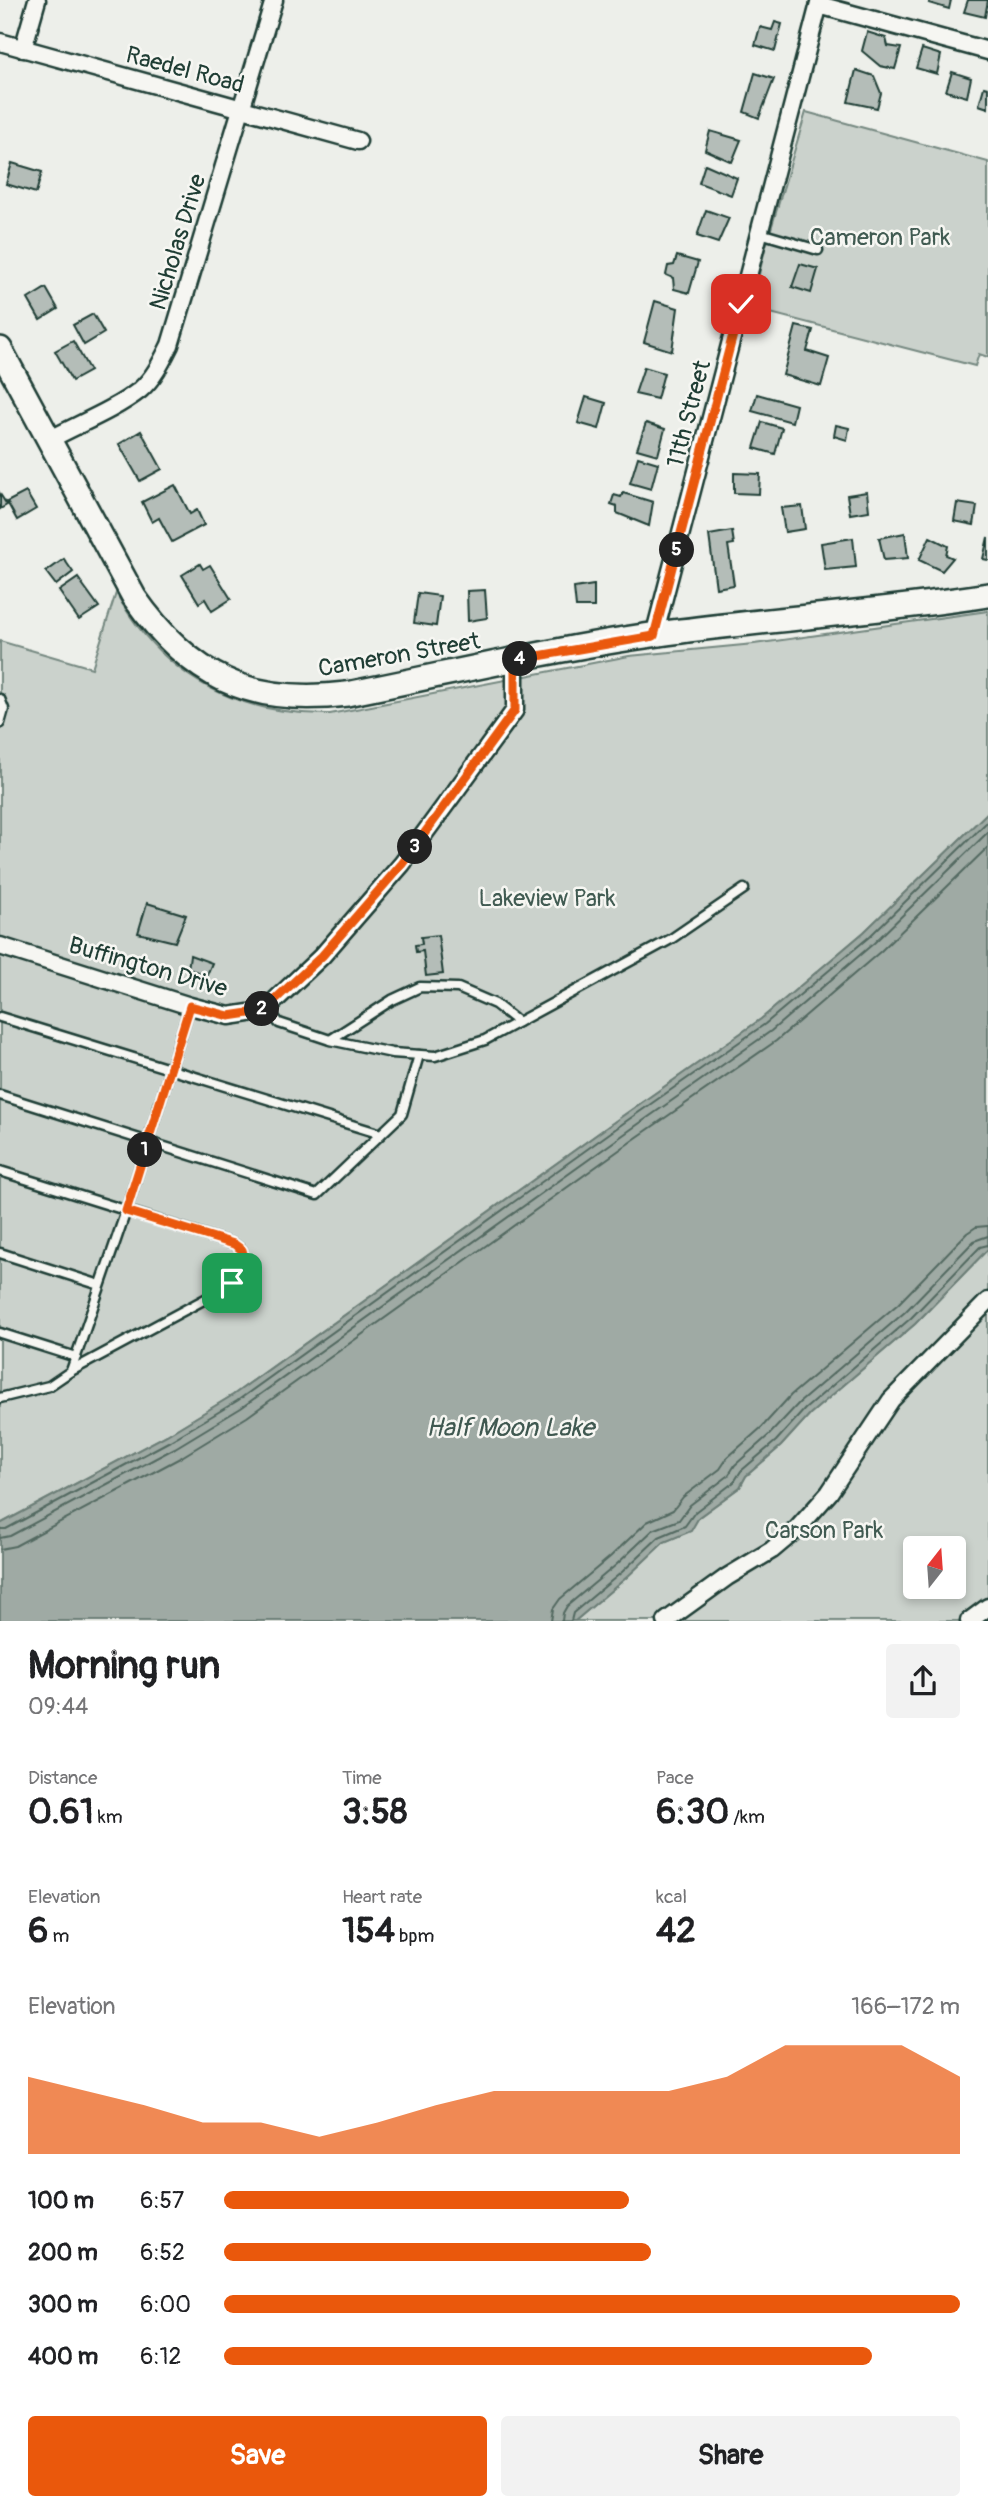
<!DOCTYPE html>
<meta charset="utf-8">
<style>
body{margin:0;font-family:Pangolin,sans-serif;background:#f2f2f2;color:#202124;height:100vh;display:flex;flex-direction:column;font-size:26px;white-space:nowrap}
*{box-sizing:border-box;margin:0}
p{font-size:23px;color:#757577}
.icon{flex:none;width:38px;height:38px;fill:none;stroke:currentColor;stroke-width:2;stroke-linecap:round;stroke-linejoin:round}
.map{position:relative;height:1621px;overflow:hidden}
.details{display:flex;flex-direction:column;background:#fff;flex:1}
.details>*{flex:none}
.needle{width:46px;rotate:17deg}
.tools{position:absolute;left:903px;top:1536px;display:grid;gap:14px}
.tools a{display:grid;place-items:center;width:63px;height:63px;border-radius:7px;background:#fff;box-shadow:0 4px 10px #0003;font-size:35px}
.pin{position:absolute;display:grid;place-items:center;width:60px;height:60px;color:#fff;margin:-30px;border-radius:14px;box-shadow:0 4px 10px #0006}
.km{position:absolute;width:35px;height:35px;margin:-18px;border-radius:50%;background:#222;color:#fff;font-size:19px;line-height:35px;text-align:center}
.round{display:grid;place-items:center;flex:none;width:74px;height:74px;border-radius:7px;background:#f2f2f2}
.head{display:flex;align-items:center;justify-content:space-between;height:119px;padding:0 28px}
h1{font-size:38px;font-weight:700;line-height:52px}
.stats{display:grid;grid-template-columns:repeat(3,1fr);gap:10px;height:119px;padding:7px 28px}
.stats div{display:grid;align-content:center}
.stats b{font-size:35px;font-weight:700}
.stats small{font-size:19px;font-weight:400}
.stats p{font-size:19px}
.chart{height:196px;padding:14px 28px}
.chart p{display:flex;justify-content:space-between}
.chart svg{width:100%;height:126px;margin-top:7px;fill:#ea580c;opacity:.7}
.button{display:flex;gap:14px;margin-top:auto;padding:14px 28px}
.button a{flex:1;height:80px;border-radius:7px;background:#ea580c;color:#fff;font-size:28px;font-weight:700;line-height:80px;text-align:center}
.button a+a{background:#f2f2f2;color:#202124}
ul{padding:0 28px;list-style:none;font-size:23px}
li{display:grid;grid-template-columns:112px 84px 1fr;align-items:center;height:52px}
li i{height:18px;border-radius:9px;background:#ea580c}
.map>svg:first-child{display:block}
</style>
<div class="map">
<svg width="988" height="1621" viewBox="0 0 988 1621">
<rect width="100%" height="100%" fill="#edefea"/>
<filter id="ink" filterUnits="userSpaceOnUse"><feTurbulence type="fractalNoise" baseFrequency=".0143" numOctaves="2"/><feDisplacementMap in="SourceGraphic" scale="14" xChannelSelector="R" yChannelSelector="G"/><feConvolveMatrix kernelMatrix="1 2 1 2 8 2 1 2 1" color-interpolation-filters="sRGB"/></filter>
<g filter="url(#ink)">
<!-- green -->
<g fill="#cbd2cc" stroke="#758880" stroke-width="2" fill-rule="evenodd">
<path d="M806,112l182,50v195l-9,-3 -4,12 -224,-58 14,-59z"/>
<path d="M116,593c47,84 119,122 214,121l299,-58 125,-12 234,-33v201l-124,120 -103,87 -140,98 -388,278 -66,40 -167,89v-883l92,27z"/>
<path d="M988,1249v372h-413l52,-44 37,-35 26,-11 9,-14 41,-30 6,-11 35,-30 29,-32 105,-90zM915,1549h39v38h-39z"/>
</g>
<!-- water -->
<path fill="#9faaa4" stroke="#6c7e77" stroke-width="2" d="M988,812v437l-73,75 -105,90 -29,32 -35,30 -6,11 -41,30 -8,14 -27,11 -37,35 -52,44h-575v-97l167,-89 66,-40 388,-278 140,-98 103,-87z"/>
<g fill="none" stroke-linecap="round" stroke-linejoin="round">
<!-- shore -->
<g stroke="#526961" stroke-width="2">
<path d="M0,1529h6l164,-88 67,-40 388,-279 140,-98 104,-87 119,-116"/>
<path d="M0,1538l10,-2 165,-88 66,-40 389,-278 141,-99 103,-88 114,-111"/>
<path d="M0,1549l15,-3 165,-88 67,-41 389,-279 140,-97 105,-90 107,-104"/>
<path d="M551,1621l2,-12 7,-10 50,-42 37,-35 26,-12 10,-13 37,-28 8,-12 34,-30 29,-32 107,-91 69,-71 9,-6 12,-1"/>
<path d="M562,1621l1,-8 4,-7 49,-41 37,-35 26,-10 11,-15 38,-29 7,-11 34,-30 30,-32 106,-91 69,-71 14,-5"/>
<path d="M571,1621l2,-8 49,-41 37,-35 26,-11 10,-14 39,-30 7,-11 35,-30 29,-32 106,-91 69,-71 8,-2"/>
</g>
</g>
<!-- building -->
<g fill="#b4bdb8" stroke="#1f3d34" stroke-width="2">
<path d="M930,0h21l-2,9 -20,-6z"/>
<path d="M968,0h20l-3,17 -21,-5z"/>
<path d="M775,22l7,2 -7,27 -20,-6 5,-18 12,3z"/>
<path d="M867,32l19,6 2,8 13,2 -6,21 -15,-3 -18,-15z"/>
<path d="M922,49l19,6 -4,19 -21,-6z"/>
<path d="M856,70l18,6 7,17 -4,15 -29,-6z"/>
<path d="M952,72l19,6 -4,19 -21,-6z"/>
<path d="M755,73l19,6 -15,39 -15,-6z"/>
<path d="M984,87l4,1v20l-9,-3z"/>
<path d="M710,131l31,9 -9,22 -27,-12z"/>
<path d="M12,163l30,9 -6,21 -30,-9z"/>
<path d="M705,164l32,14 -6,17 -32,-12z"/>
<path d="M706,210l23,8 -11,25 -21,-7z"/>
<path d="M677,256l21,6 -9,31 -15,-4 -1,-11 -7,-3 2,-9 6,-1z"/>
<path d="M800,264l18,5 -7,24 -19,-6z"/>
<path d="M46,288l12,21 -18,11 -12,-21z"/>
<path d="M655,301l23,7 -6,43 -28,-9z"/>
<path d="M93,314l11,19 -20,12 -11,-20z"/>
<path d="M796,326l17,4 -6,21 22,7 -8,28 -38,-11z"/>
<path d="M73,341l17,30 -18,10 -17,-30z"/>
<path d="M644,367l20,6 -7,26 -22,-5z"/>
<path d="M757,394l39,11 -4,17 -40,-11z"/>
<path d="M586,397l20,6 -7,26 -21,-6z"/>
<path d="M762,422l20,6 -7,26 -21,-6z"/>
<path d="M646,423l19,6 -7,26 -21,-6z"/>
<path d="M836,425l13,3 -2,12 -13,-4z"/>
<path d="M141,431l21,38 -22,12 -21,-37z"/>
<path d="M638,457l20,6 -7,26 -21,-6z"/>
<path d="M734,473l26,1 -1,20 -25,-1z"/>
<path d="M175,485l15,29 7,-4 7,15 -32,17 -13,-24 -7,4 -10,-20z"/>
<path d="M26,492l10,17 -19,11 -10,-18z"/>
<path d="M867,492l2,19 -19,3 -3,-19z"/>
<path d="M623,493l30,9 -4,24 -32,-13v-7l-6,-2 3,-9 7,2z"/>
<path d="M0,494l7,11 -7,4z"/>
<path d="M957,503l20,3 -3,19 -20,-4z"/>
<path d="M802,506l3,23 -20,3 -4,-24z"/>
<path d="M732,531l2,13 -6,1 6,40 -18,3 -7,-53z"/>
<path d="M905,533l3,25 -24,2 -5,-22z"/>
<path d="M930,537l18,9 -2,9 7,3 -11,13 -23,-11z"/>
<path d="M988,537v23l-5,-1z"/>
<path d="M853,538l3,29 -31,3 -4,-27z"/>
<path d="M64,559l9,13 -17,13 -10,-13z"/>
<path d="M200,564l3,5 7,-4 21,34 -19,12 -7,-12 -6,4 -17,-28z"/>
<path d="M78,578l21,29 -20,13 -20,-29z"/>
<path d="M594,585v22h-18l-2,-19z"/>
<path d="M485,590l2,28 -19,3 -1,-30z"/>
<path d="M418,593l22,3 -4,30 -22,-3z"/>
<path d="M147,903l39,12 -11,27 -37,-9z"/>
<path d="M438,935l5,39 -17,2 -3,-25 -7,1 -1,-7 7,-1 -1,-7z"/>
<path d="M190,955l22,8 -5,12 -19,-6z"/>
</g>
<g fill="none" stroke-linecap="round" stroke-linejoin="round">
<defs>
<g id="service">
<path d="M760,233l58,17"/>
<path d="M0,699l4,10 -4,14"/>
<path d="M267,1008l12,15 51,17 62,13 43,3 50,-16 186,-101 73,-50"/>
<path d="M0,1017l381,117"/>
<path d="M330,1040l62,-40 28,-13 38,1 37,16 23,18"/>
<path d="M0,1095l317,100 85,-81 17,-59"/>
<path d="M0,1171l234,73 8,6 3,11 -13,22 -10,7 -151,81 -22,15 -49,12"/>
<path d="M0,1253l100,32"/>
<path d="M0,1333l76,24"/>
<path d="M71,1371l55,-160 64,-205"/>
</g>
<g id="minor">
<path d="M819,5l169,46"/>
<path d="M0,42l358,99"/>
<path d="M23,49l14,-49"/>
<path d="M49,440c29,-16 64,-29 91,-50 14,-12 22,-29 30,-45l104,-345"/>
<path d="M654,636l166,-636"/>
<path d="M0,946l190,60 39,10 20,-3 18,-5 55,-52 80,-92 113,-154v-50"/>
<path d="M666,1621l61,-44 45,-27 25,-21 32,-36 62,-93 97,-99"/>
<path d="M969,1621l19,-14"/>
</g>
<path id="secondary" d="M0,349l134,248c56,80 116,109 213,97 111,-22 222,-49 334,-63 103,-13 205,-20 307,-36"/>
</defs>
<!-- service casing -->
<use href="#service" stroke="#1f3d34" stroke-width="13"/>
<!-- minor casing -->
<use href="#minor" stroke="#1f3d34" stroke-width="21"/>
<!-- secondary casing -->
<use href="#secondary" stroke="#1f3d34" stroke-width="28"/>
<!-- service -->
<use href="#service" stroke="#f6f6f2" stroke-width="8"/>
<!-- minor -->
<use href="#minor" stroke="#f6f6f2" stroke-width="16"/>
<!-- secondary -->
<use href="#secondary" stroke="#f6f6f2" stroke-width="23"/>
</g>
</g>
<g fill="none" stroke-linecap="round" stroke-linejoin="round" filter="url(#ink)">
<defs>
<path id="route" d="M232,1283l13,-22 -3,-11 -8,-6 -108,-33 64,-205 39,10 20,-3 18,-6 55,-51 80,-92 113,-154v-50l139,-24 87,-332"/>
</defs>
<!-- route casing -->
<use href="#route" stroke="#fff" stroke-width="14"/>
<!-- route -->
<use href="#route" stroke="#ea580c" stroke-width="9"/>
</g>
<g text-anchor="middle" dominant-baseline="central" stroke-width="5" stroke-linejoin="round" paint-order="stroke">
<!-- street labels -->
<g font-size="24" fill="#1f3d34" stroke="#f6f6f2">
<text transform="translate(185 70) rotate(15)">Raedel Road</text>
<text transform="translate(178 242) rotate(-73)">Nicholas Drive</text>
<text transform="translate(689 414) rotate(-75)">11th Street</text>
<text transform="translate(399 655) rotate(-10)">Cameron Street</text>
<text transform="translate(148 967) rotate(16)">Buffington Drive</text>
</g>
<!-- park labels -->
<g font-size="24" fill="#415b52" stroke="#f6f6f2">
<text x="880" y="237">Cameron Park</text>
<text x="547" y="898">Lakeview Park</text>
<text x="824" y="1530">Carson Park</text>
</g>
<!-- water labels -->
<g font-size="26" font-style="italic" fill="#3f5850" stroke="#f6f6f2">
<text x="510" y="1428">Half Moon Lake</text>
</g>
</g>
</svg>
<div class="tools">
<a><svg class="needle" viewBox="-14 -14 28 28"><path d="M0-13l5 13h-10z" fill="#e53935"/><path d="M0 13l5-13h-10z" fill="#757577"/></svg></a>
</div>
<div class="pin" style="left:232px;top:1283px;background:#1e9e55"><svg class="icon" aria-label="arrive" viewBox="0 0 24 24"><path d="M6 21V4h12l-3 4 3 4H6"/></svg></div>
<div class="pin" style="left:741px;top:304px;background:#d93025"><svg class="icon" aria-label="check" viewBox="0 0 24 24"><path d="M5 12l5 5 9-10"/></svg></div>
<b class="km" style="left:145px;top:1150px">1</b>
<b class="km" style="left:262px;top:1009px">2</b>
<b class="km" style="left:415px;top:847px">3</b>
<b class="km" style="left:520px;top:659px">4</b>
<b class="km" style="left:677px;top:550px">5</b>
</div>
<section class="details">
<div class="head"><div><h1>Morning run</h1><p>09:44</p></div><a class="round"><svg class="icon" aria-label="share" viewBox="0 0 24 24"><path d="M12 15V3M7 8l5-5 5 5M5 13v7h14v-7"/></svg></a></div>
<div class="stats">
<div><p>Distance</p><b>0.61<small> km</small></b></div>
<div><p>Time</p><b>3:58</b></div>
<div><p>Pace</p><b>6:30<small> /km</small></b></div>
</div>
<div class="stats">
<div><p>Elevation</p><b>6<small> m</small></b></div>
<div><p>Heart rate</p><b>154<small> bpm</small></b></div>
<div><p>kcal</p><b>42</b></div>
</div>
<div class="chart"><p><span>Elevation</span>166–172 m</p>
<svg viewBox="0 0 160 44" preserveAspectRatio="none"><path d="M0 44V17L10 22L20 27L30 33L40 33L50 38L60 33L70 27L80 22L90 22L100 22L110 22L120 17L130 6L140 6L150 6L160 17V44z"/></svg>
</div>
<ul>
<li><b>100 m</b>6:57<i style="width:55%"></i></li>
<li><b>200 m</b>6:52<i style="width:58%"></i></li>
<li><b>300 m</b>6:00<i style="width:100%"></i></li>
<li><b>400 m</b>6:12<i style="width:88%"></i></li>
</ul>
<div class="button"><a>Save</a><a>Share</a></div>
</section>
